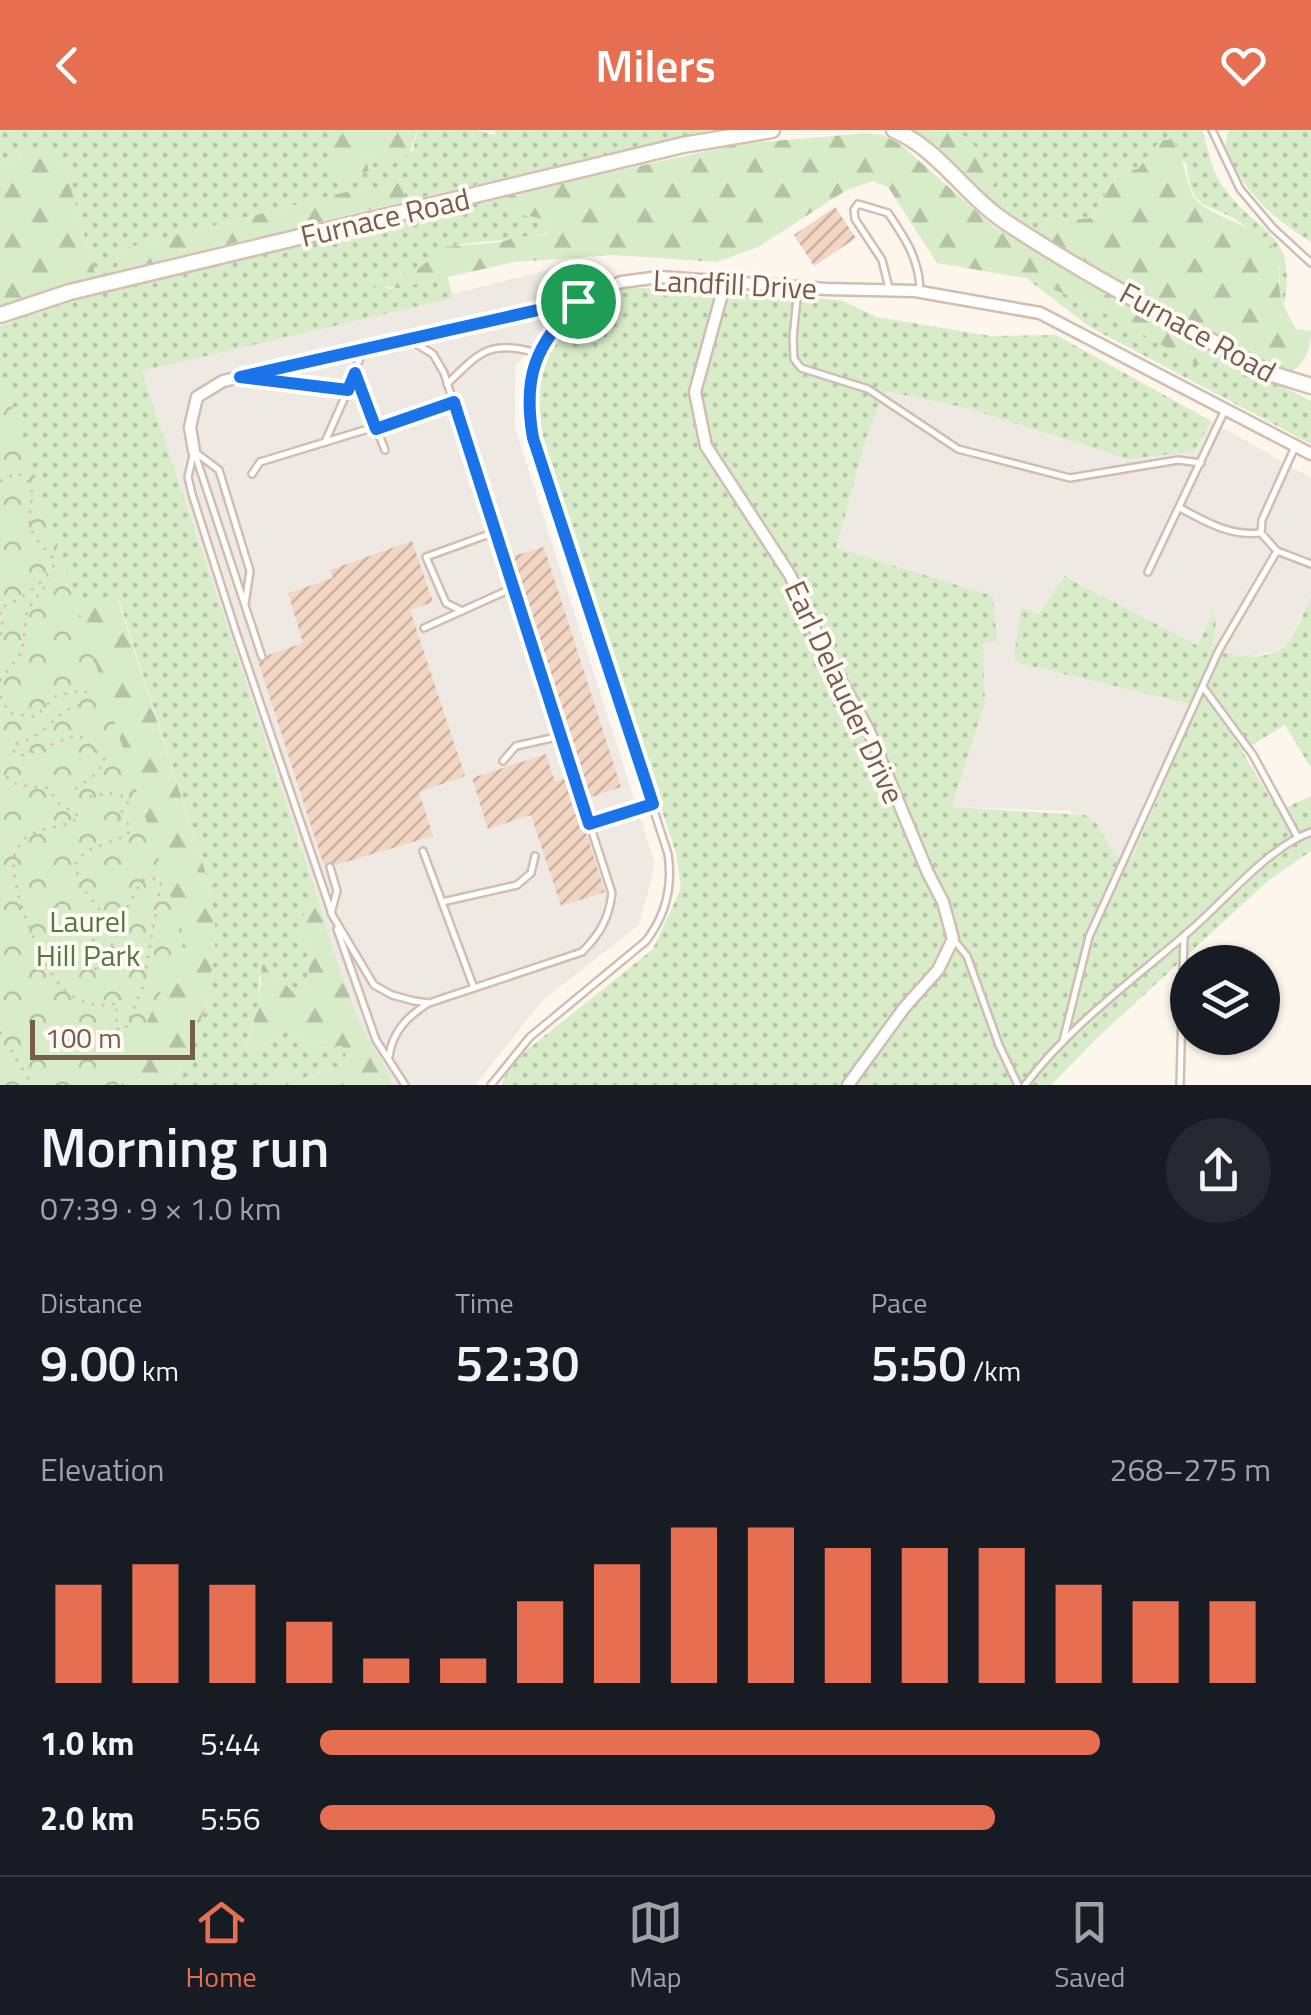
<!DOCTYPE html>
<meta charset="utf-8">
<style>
body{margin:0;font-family:"Titillium Web",sans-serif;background:#242831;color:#f1f3f6;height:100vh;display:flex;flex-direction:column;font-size:38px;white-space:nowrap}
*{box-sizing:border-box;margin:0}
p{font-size:32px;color:#9ea1a6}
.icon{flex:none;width:55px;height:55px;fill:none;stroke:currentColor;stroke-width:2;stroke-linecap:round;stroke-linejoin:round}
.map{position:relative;height:955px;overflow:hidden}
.sheet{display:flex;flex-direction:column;background:#171b24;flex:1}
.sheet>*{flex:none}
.fabs{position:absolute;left:1170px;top:815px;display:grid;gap:20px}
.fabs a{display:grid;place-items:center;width:110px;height:110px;border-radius:50%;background:#171b24;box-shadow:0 2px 8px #0004;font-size:50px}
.scale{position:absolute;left:30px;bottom:25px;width:165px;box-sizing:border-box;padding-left:10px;border:5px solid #7a5c4d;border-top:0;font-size:28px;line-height:35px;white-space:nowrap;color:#7a5c4d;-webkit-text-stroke:8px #fffaf3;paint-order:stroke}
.pin{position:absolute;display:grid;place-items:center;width:85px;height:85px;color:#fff;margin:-42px;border:5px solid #fff;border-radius:50%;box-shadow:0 2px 10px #0007}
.round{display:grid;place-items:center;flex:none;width:105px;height:105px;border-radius:52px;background:#242831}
.overview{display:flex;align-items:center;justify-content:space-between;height:170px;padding:0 40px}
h1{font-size:55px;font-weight:600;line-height:75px}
.metrics{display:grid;grid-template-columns:repeat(3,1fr);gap:15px;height:170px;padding:10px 40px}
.metrics div{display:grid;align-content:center}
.metrics b{font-size:50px;font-weight:600}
.metrics small{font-size:28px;font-weight:400}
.metrics p{font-size:28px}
.chart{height:280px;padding:20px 40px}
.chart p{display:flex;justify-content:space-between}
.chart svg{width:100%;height:180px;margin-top:10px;stroke:#e76f51;stroke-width:6}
ul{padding:0 40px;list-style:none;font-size:32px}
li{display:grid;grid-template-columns:160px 120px 1fr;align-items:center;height:75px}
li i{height:25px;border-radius:12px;background:#e76f51}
header{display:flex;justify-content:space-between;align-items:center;height:130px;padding:0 40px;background:#e76f51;color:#fff;font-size:45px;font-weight:600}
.menu{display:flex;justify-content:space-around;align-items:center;height:140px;border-top:2px solid #363941;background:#171b24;font-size:28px;color:#9ea1a6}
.menu a{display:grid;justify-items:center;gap:5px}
.menu .current{color:#e76f51}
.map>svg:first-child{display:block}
</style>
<header><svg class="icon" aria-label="back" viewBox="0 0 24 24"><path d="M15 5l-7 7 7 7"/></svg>Milers<svg class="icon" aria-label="heart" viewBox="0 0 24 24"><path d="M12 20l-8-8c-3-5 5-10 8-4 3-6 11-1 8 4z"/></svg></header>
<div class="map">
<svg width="1311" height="955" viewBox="0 0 1311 955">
<defs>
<pattern id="grass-dots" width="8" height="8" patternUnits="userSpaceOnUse" patternTransform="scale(2.5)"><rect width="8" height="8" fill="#d8ecc9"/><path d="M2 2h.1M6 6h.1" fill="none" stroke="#b4c2a5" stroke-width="1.8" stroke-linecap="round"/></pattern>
<pattern id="forest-firs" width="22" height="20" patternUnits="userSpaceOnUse" patternTransform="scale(2.5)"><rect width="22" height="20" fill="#d8ecc9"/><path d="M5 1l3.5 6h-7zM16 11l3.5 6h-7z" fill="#b4c2a5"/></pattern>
<pattern id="park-crowns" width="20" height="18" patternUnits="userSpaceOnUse" patternTransform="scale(2.5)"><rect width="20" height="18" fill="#d8ecc9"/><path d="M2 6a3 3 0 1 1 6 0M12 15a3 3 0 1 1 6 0" fill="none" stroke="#b4c2a5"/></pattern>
<pattern id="building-hatch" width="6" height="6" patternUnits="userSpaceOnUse" patternTransform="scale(2.5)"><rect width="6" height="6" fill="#f3d5c3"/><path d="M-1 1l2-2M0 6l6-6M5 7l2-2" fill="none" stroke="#cab0a1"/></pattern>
</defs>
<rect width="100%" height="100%" fill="#fdf6ec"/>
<!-- industrial -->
<g fill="#efe9e4">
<path d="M568,135l7,25 -60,77v61l140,436 -16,61 -96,75 -68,85h-101l-58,-192 -174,-522z"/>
<path d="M885,260l310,61 16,-30 100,57v118l-24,48 -14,8 -28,5 -21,-2 -13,-7 2,-36 -14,35 -133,-71 -29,38 -16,-5v55l177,42 -67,154 -16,-5 -18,-31 -28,-13 -117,-4 33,-104 -2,-61 14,-1 -161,-93 30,-109z"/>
</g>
<!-- grass -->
<g fill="url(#grass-dots)">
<path d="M0,0h331v51l35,-20 6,-9 41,-1 4,-21h59l19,5 1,-5h215l-309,72 5,-16 -6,-7 -24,10 -23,1 -231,59 -6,4 2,18 -23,6 -33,-117 -36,-8 -27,16z"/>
<path d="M954,0h248c6,19 10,42 22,58 35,48 74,43 60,117l-4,-9v-29c-12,-13 -24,-33 -38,-43 -36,-26 -49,-7 -56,-61l-26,-22 -22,28 -11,1 -5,-6 -31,54 -43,4 -15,7 -50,-33 -17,-58z"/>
<path d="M1229,0h82v112c-43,-27 -64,-48 -87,-95z"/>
<path d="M508,65v13l6,5 35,7 2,10c-16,11 -72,10 -93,15 -16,3 -22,11 -34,20 -16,11 -35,12 -54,15l19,9 42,-8 16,-6 6,23 -311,73 174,522c-4,7 -10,14 -12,22 -7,25 13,41 0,75l-11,1 -24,-25 -10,12v24l-13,46 4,5 35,-21 31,16 25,-2 5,5 -1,12 -42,17 -25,-11 -5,6v10h-102l21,-40 16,-46 8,-62 -3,-28 -6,-32 -88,-277 -119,18v-292l53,-22z"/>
<path d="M1026,148l58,24 122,63 6,-5 -2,-10 101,51v43l-221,-117z"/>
<path d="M626,157l214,13 37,17 114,19 65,-1 155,86 -16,30 -67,8 -161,-51 -82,-17 -19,48 -30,109 157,48 4,46 -14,1 2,60 -33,104 133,8 12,9 18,31 16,5 67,-154 -177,-42 -7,-7 7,-49 17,6 27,-38 133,70 16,-37 2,13 -4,26c20,11 61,14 77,-7 9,-13 15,-31 22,-45v172l-26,-43 -43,26 36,60 33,-15v55l-43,30 -170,156 -47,48h-550l11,-23 141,-113 28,-61 -5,-35 -145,-437 14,-57 22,-34z"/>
</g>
<!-- forest -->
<g fill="url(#forest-firs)">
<path d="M331,0h86c-7,20 -5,29 -28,35l-8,-11 -9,-2 -6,9 3,10 -38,11z"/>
<path d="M905,0c15,0 36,0 50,1 17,5 35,34 41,49l-5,10 -8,6z"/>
<path d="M867,3l16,2 17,9 93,82 217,124 2,10 -6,6 -10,-2 -112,-62 -58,-24 -89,-15 -49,-76 -15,-6 -28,10 -87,56 -41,15 -103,-7 -100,7 -116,26 -31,-3 3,-5 32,-5 20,-9 23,-19 56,-5 15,-5 29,-2 6,-5 -3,-10 -34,-7 -6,-5v-13l231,-51z"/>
<path d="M1173,9c13,20 13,53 26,64 22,18 55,21 74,45 10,13 5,30 7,45 1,12 11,25 16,36l15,2c0,18 -7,35 -23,43 -88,-42 -173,-93 -255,-145l15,-7 43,-4 32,-55 4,7 11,-1 22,-28z"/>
<path d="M27,22h26l10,8 33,117 -96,30v-139z"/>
<path d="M401,49l6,7 -5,16 -283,69 -2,-18 5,-4 232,-59 23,-1z"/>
<path d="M67,469l51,1 89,277 6,32 3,28 -8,62 -16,46 -21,40h-171z"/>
<path d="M316,763c14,46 27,92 47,136 8,20 26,35 29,56h-119v-10l5,-6 26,11 41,-17 1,-12 -5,-5 -25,2 -31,-16 -35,21 -4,-5 13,-46 3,-37h7l23,26 12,-1c13,-33 -7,-50 0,-75 2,-8 8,-15 12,-22z"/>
</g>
<!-- park -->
<path fill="url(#park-crowns)" d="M0,238l185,572 -67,145h-118z"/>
<!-- building -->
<g fill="url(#building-hatch)">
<path d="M835,77l21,31 -42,28 -20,-31z"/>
<path d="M412,411l21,61 -23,8 55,166 -46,16 14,44 -97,29 -7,-4 -5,5 -66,-205 7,1 3,-7 35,-12 -15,-50 45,-15 -3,-8z"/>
<path d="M544,417l77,240 -33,11 -8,-25 3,-1 -70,-216z"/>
<path d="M546,624l9,28 13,-5 37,115 -44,14 -30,-91 -43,14 -16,-51z"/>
</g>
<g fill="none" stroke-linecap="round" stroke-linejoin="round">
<defs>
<g id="lane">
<path d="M1212,0l28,59 33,39 38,35"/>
<path d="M798,157l-5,51 1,21 7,9 67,21 90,60 112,29 108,-18 23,3"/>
<path d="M889,158l-7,-28 -27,-41 -1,-9 4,-6 30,9c17,25 32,47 32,79"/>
<path d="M356,245l29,75"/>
<path d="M247,248l101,12 15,-40"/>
<path d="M447,254c33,-32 43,-45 90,-31"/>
<path d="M325,312l23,-52"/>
<path d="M1294,319l-32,71 -1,13 16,18 34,13"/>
<path d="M194,321l-6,26 4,17 44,138 96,282"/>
<path d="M195,322l24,18 31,101 -5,33"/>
<path d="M195,324l67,203"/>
<path d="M252,344l8,-12 193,-59"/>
<path d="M1180,378c28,15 50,28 81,25"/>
<path d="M1148,442l76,-160"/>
<path d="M462,481l-16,-8 -20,-46 69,-25"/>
<path d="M424,498l89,-40"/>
<path d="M1203,557l50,68 44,81"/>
<path d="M503,631l13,-15 45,-10"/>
<path d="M589,694l64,-20"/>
<path d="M423,721l51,137"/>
<path d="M330,737l7,24 -6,22 43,72 18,10 22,6 15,2 153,-51c18,-18 27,-34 30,-59l-168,-520 -11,-19 -20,-12"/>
<path d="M442,772l75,-17 14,-12 4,-17"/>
<path d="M337,799l39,111 29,45"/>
<path d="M953,809l14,17 32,89 19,40"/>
<path d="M1063,911l26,-104 130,-287 58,-99"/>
<path d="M389,927c3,-25 18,-40 38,-53"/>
<path d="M491,955l39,-48 116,-96c20,-26 27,-54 22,-87l-135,-416c-11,-60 1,-90 42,-134"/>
<path d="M1025,955c46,-61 111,-107 168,-157 33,-29 77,-82 118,-96"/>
<path d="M1180,955l4,-149"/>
</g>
<g id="street">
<path d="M725,153l-30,109 11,54 84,129 37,81 41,73 60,144 15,29 10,37 -15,31 -34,38 -56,77"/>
<path d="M194,321l-4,-24 7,-30 26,-16 355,-80 43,-19 39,-5 166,12 89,2 125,22 271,141"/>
</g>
<g id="secondary">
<path d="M894,0c43,18 69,62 106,88 82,56 179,104 266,154l45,14"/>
<path d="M0,185l70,-23 613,-147 89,-15"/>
</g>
</defs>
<!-- lane casing -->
<use href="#lane" stroke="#d1beb0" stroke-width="10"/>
<!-- street casing -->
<use href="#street" stroke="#d1beb0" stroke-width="15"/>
<!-- secondary casing -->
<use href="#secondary" stroke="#d6c0b0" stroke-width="19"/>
<!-- path -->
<g stroke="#d9b8a5" stroke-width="2.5" stroke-dasharray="2.5 8" stroke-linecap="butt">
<path d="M0,351l17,-8c28,14 7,34 14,57 5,13 18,20 24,32 -4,16 -39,42 -55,45"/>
<path d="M0,482l3,15 -3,12"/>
<path d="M0,551l22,-29 5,-41 22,-31"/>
<path d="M0,566l9,17 26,4 21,-21 27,-6 6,4 -4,10c-32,5 -36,33 -69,40l-4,5 5,6h8l51,-20 5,2 24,23 -8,13 -21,16 2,6 5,3 26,-5 17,4 2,5 -11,17 13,6 -2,10 -42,16 -10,12c1,31 23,37 24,51 1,20 -19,36 -5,55l11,-5 12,-39 24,-45 14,-2 5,5 -18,103 -18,44 -9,-1 1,-26c-18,6 -41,0 -55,-16 -20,-20 -58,-109 -46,-136 13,-29 43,-18 64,-34l-23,-15 -8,-14 -32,-3 -17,-14"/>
<path d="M0,902l32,53"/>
</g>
<!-- lane -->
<use href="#lane" stroke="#fff" stroke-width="5"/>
<!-- street -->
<use href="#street" stroke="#fff" stroke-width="10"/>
<!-- secondary -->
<use href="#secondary" stroke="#fff" stroke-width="14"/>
</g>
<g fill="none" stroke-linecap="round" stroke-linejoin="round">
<defs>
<path id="route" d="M578,171c-42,45 -56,74 -45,137l120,366 -64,20 -135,-422 -78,27 -21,-56 -7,17 -108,-13z"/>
</defs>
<!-- route casing -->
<use href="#route" stroke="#fff" stroke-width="20"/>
<!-- route -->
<use href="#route" stroke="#1a73e8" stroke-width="12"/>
</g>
<g text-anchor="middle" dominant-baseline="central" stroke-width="8" stroke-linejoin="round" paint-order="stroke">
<!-- street labels -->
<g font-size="30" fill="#7a5c4d" stroke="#fffaf3">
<text transform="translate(385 87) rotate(-13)">Furnace Road</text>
<text transform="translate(735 154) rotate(3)">Landfill Drive</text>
<text transform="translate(1198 202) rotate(29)">Furnace Road</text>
<text transform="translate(845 562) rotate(65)">Earl Delauder Drive</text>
</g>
<!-- park labels -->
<g font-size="30" fill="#537a41" stroke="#fffaf3">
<text x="88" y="791">Laurel<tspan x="88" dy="34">Hill Park</tspan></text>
</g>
</g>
</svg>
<div class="fabs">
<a><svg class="icon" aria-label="layers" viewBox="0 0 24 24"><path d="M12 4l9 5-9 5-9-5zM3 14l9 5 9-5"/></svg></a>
</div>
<div class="scale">100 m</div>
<div class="pin" style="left:578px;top:171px;background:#1e9e55"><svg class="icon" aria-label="arrive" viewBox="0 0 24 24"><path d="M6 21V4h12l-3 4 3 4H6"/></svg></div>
</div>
<section class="sheet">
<div class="overview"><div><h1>Morning run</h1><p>07:39 · 9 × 1.0 km</p></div><a class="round"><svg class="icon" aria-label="share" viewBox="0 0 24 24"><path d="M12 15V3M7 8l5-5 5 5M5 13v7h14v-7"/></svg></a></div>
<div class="metrics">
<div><p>Distance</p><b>9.00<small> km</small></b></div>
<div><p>Time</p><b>52:30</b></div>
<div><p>Pace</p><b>5:50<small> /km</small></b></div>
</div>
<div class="chart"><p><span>Elevation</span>268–275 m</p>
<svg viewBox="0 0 160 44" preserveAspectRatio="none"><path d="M5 44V20M15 44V15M25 44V20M35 44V29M45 44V38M55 44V38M65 44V24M75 44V15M85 44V6M95 44V6M105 44V11M115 44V11M125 44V11M135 44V20M145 44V24M155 44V24"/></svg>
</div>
<ul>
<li><b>1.0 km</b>5:44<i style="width:82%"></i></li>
<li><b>2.0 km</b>5:56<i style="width:71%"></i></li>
</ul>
</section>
<nav class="menu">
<a class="current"><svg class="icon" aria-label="home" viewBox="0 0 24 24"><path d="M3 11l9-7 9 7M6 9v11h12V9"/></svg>Home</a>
<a><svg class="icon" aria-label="map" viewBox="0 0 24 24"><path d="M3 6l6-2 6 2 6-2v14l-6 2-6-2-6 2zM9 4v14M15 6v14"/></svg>Map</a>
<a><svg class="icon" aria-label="saved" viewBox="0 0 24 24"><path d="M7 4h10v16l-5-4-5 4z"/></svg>Saved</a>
</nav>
